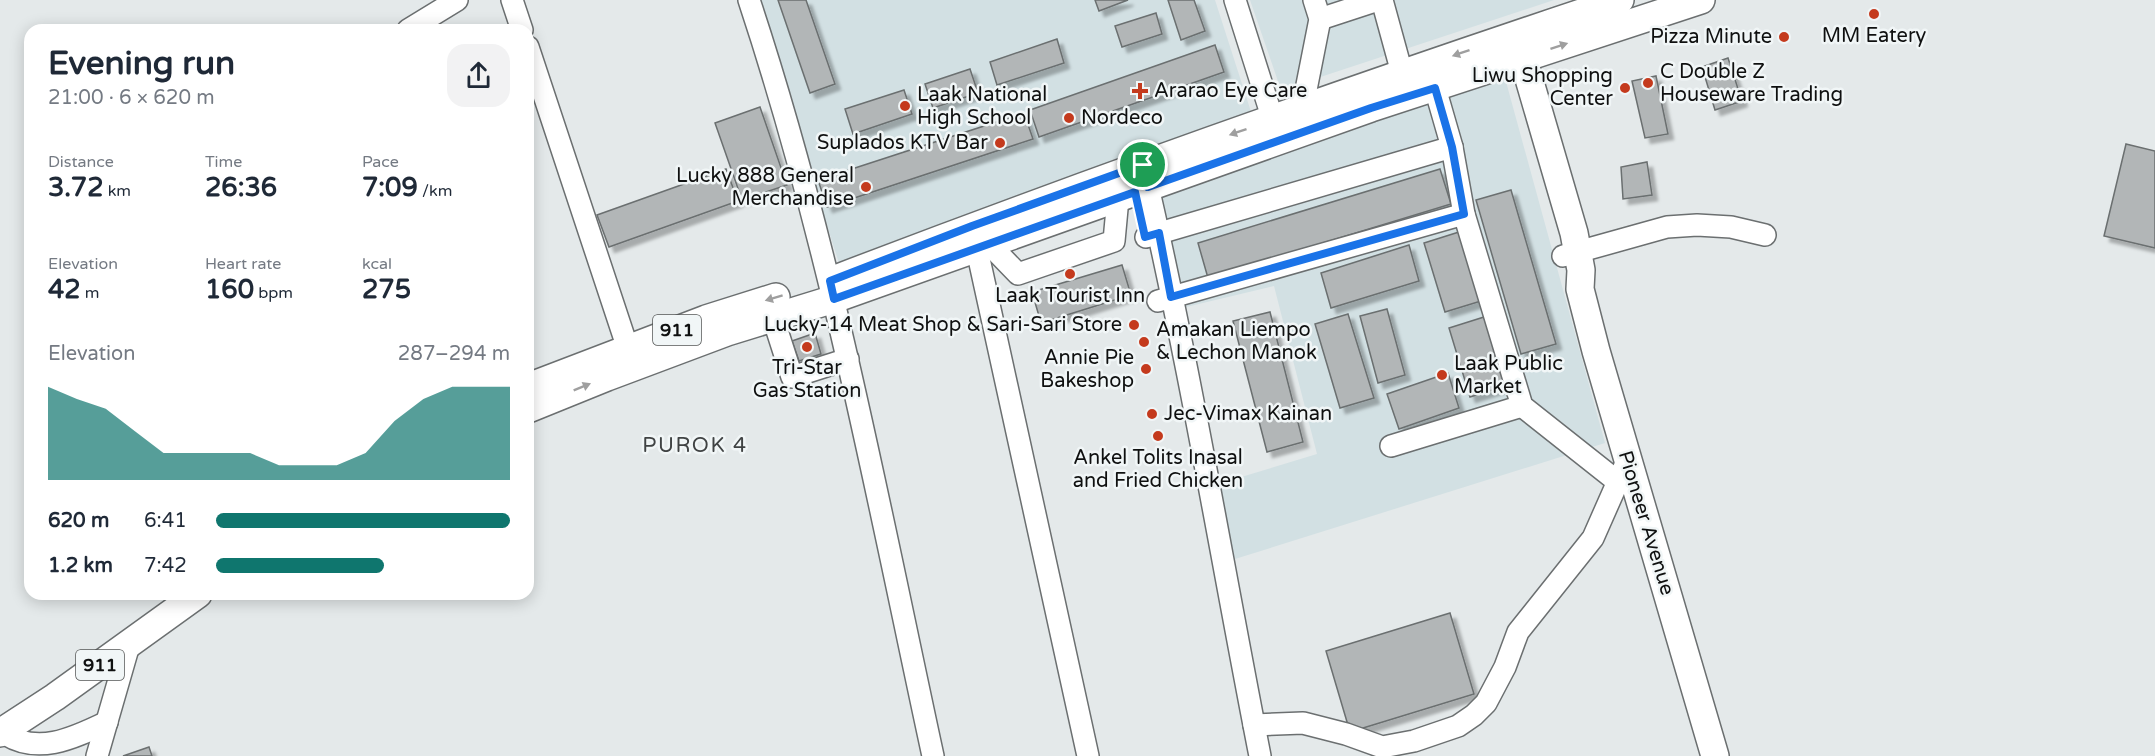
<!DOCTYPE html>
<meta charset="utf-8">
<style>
body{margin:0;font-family:"Varela Round",sans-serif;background:#f2f2f3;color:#1f2937;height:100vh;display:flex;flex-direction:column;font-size:22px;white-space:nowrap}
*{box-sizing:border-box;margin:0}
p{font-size:20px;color:#747a83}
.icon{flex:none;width:33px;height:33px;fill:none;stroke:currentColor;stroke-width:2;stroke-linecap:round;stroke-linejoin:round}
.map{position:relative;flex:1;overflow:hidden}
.details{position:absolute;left:24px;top:24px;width:510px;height:576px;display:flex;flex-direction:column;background:#fff;border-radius:18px;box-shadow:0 3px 15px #0003}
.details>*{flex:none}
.pin{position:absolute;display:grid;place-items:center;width:51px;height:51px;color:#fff;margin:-26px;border:3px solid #fff;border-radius:50%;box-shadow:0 2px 6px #0007}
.round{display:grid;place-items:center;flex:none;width:63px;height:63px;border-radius:18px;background:#f2f2f3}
.overview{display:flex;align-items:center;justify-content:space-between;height:102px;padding:0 24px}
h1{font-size:33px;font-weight:700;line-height:45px}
.metrics{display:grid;grid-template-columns:repeat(3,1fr);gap:9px;height:102px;padding:6px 24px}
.metrics div{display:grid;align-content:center}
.metrics b{font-size:26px;font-weight:700}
.metrics small{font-size:16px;font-weight:400}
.metrics p{font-size:16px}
.chart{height:168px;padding:12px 24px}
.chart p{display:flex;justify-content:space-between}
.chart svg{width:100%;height:108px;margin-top:6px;fill:#0f766e;opacity:.7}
ul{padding:0 24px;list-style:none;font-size:20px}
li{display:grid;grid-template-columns:96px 72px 1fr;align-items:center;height:45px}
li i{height:15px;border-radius:8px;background:#0f766e}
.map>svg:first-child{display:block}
</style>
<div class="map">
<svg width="2155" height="756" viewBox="0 0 2155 756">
<defs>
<filter id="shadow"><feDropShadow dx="5.5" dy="5.5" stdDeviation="1.5" flood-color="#0004"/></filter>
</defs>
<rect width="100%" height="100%" fill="#e4e9ea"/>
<!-- built -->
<g fill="#d2e0e3">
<path d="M755,0h460l37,115 -413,148z"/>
<path d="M1250,0h304l-273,90z"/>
<path d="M1505,78l100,365 -370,116 -17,-75 99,-30 -43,-168 -92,22 -25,-115z"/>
</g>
<!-- building -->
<g fill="#b2b6b7" stroke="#6b6f70" stroke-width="1.5" filter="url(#shadow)">
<path d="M778,0h28l29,84 -25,9z"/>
<path d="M1095,0h33l-29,11z"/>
<path d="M1168,0h26l11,31 -24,9z"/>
<path d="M1156,13l6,21 -40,13 -7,-21z"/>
<path d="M1057,39l7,24 -67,22 -7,-23z"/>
<path d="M1215,45l9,27 -185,65 -9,-27z"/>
<path d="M1728,58l14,43 -27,9 -13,-43z"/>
<path d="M970,69l8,24 -45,15 -8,-24z"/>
<path d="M1656,76l12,58 -23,4 -13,-57z"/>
<path d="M904,90l8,24 -59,20 -8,-25z"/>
<path d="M760,107l27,78 -45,15 -27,-77z"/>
<path d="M1024,113l9,26 -206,68 -9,-27z"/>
<path d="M2126,144l29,7v97l-51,-12z"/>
<path d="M1647,162l5,33 -29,4 -2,-32z"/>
<path d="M726,169l12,32 -129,46 -12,-32z"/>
<path d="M1440,169l11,35 -243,74 -10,-35z"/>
<path d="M1511,190l45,154 -35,10 -45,-154z"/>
<path d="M1459,232l22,69 -36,11 -21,-69z"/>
<path d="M1409,245l10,36 -88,27 -10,-35z"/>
<path d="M1122,265l9,30 -90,28 -9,-31z"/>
<path d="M1387,309l18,66 -27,8 -18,-67z"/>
<path d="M1270,312l33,130 -36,10 -34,-131z"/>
<path d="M1348,314l26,84 -34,10 -25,-84z"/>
<path d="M1484,317l21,69 -35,11 -21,-69z"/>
<path d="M815,333l6,21 -22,7 -7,-20z"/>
<path d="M1448,373l11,35 -60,21 -12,-35z"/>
<path d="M1450,613l24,81 -124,38 -24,-81z"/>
<path d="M149,747l3,9h-29z"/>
</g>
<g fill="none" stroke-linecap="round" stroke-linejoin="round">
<defs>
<g id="minor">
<path d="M512,0l10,30"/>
<path d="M749,0c82,247 129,502 184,756"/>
<path d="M1235,0l38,120"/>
<path d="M1382,0l20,73"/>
<path d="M1320,19l58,-19"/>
<path d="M408,30l49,-30"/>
<path d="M528,47l105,317"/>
<path d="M1435,88l17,59 12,67 58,192 96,76"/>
<path d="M1302,110l18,-91 -6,-19"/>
<path d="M1145,174c45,193 77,388 115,582"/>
<path d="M974,236l114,520"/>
<path d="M1146,237l306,-90"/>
<path d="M988,243l30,31 96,-33 4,-43"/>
<path d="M1563,256l104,-29 30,-2 34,2 34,8"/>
<path d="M1158,301l306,-87"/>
<path d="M773,318l19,59 56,-18"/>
<path d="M1391,446l131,-40"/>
<path d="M1254,725l49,-2 43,11 36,13 32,-6 44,-15 16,-11 12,-12 19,-36 13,-35 75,-94 34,-77"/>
<path d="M2,732c34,24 70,7 105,-10"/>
<path d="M97,756l32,-111"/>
</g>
<g id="major">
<path d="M1518,41l56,192 7,37 -1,19 16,62 119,405"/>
<path d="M838,278c259,-99 520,-191 782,-278"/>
<path d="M528,387l178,-68 70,-22"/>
<path d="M528,409l79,-32 120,-45 107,-33 537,-191 330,-108"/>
<path d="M0,733l55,-36 143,-103"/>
</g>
</defs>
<!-- minor casing -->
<use href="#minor" stroke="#6b6f70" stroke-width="24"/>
<!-- major casing -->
<use href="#major" stroke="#6b6f70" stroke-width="30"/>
<!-- minor -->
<use href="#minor" stroke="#fff" stroke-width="21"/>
<!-- major -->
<use href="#major" stroke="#fff" stroke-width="27"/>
</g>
<!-- one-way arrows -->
<defs><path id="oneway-solid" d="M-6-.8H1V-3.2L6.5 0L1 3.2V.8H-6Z" transform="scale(1.5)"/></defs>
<g fill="#9f9f9f">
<use href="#oneway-solid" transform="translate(1559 46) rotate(-18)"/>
<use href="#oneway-solid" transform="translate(1461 53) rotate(161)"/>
<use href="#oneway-solid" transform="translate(1238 132) rotate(161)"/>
<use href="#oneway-solid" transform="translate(774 298) rotate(163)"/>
<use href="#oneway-solid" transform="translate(582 387) rotate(-22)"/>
</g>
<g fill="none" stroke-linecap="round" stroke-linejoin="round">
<defs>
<path id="route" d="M1435,88l17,59 12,67 -293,83 -12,-64 -14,4 -10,-45 -301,107 -4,-18 142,-55 158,-57 13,-4 5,22 223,-79z"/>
</defs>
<!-- route casing -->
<use href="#route" stroke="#fff" stroke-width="12"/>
<!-- route -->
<use href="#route" stroke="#1a73e8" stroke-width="8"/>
</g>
<!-- markers -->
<g fill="#c43a1d" stroke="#f1f6f7" stroke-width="2">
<circle cx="1874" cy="14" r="6"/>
<circle cx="1784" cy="37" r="6"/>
<circle cx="1648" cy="83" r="6"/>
<circle cx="1625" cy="88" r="6"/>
<path d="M1137 82h6v6h6v6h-6v6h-6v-6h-6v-6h6z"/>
<circle cx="905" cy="106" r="6"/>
<circle cx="1069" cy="118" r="6"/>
<circle cx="1000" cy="143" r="6"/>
<circle cx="866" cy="187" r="6"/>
<circle cx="1070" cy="274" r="6"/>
<circle cx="1134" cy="325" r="6"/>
<circle cx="1144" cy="342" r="6"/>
<circle cx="807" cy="347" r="6"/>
<circle cx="1146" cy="369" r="6"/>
<circle cx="1442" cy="375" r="6"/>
<circle cx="1152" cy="414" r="6"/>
<circle cx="1158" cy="436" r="6"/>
</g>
<g text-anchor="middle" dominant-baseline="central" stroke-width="5" stroke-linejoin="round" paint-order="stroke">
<!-- shield labels -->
<g fill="#f1f6f7" stroke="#535555" stroke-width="1.5">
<rect x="653" y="315" width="48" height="30" rx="4.5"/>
<rect x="76" y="650" width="48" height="30" rx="4.5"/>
</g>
<g font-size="18" font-weight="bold" fill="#0f1010">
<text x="677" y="330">911</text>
<text x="100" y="665">911</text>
</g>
<!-- poi labels -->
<g font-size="20" fill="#0f1010" stroke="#f1f6f7" text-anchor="start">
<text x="1874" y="36" text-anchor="middle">MM Eatery</text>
<text x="1772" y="37" text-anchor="end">Pizza Minute</text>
<text x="1660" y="72">C Double Z<tspan x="1660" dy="23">Houseware Trading</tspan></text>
<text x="1613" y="76" text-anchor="end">Liwu Shopping<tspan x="1613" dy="23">Center</tspan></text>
<text x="1154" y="91">Ararao Eye Care</text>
<text x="917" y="95">Laak National<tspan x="917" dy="23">High School</tspan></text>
<text x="1081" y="118">Nordeco</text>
<text x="988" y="143" text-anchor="end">Suplados KTV Bar</text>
<text x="854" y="176" text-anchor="end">Lucky 888 General<tspan x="854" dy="23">Merchandise</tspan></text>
<text x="1070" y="296" text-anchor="middle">Laak Tourist Inn</text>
<text x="1122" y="325" text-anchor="end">Lucky-14 Meat Shop &amp; Sari-Sari Store</text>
<text x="1156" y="330">Amakan Liempo<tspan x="1156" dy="23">&amp; Lechon Manok</tspan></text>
<text x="1134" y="358" text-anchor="end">Annie Pie<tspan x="1134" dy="23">Bakeshop</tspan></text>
<text x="1454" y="364">Laak Public<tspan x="1454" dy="23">Market</tspan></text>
<text x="807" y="368" text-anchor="middle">Tri-Star<tspan x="807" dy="23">Gas Station</tspan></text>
<text x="1164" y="414">Jec-Vimax Kainan</text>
<text x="1158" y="458" text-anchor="middle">Ankel Tolits Inasal<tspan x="1158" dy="23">and Fried Chicken</tspan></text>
</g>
<!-- street labels -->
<g font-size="20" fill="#0f1010" stroke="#f1f6f7">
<text transform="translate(1646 523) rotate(73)">Pioneer Avenue</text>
</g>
<!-- neighbourhood labels -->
<g font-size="21" letter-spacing="1.5" fill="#404344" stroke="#f1f6f7">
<text x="695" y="445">PUROK 4</text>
</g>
</g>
</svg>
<div class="pin" style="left:1143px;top:165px;background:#1e9e55"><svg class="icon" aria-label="arrive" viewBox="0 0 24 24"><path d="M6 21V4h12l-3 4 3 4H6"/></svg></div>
<section class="details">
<div class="overview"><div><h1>Evening run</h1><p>21:00 · 6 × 620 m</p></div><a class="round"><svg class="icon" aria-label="share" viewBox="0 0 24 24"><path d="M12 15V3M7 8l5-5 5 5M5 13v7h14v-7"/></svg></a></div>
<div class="metrics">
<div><p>Distance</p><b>3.72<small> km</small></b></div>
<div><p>Time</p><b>26:36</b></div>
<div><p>Pace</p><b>7:09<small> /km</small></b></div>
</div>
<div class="metrics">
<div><p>Elevation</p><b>42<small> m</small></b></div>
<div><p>Heart rate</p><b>160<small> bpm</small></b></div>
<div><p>kcal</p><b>275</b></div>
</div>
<div class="chart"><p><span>Elevation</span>287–294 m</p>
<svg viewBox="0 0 160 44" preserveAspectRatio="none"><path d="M0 44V6L10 11L20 15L30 24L40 33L50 33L60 33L70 33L80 38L90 38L100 38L110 33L120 20L130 11L140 6L150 6L160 6V44z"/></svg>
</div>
<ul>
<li><b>620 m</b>6:41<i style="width:100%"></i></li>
<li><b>1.2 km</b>7:42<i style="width:57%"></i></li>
</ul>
</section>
</div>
